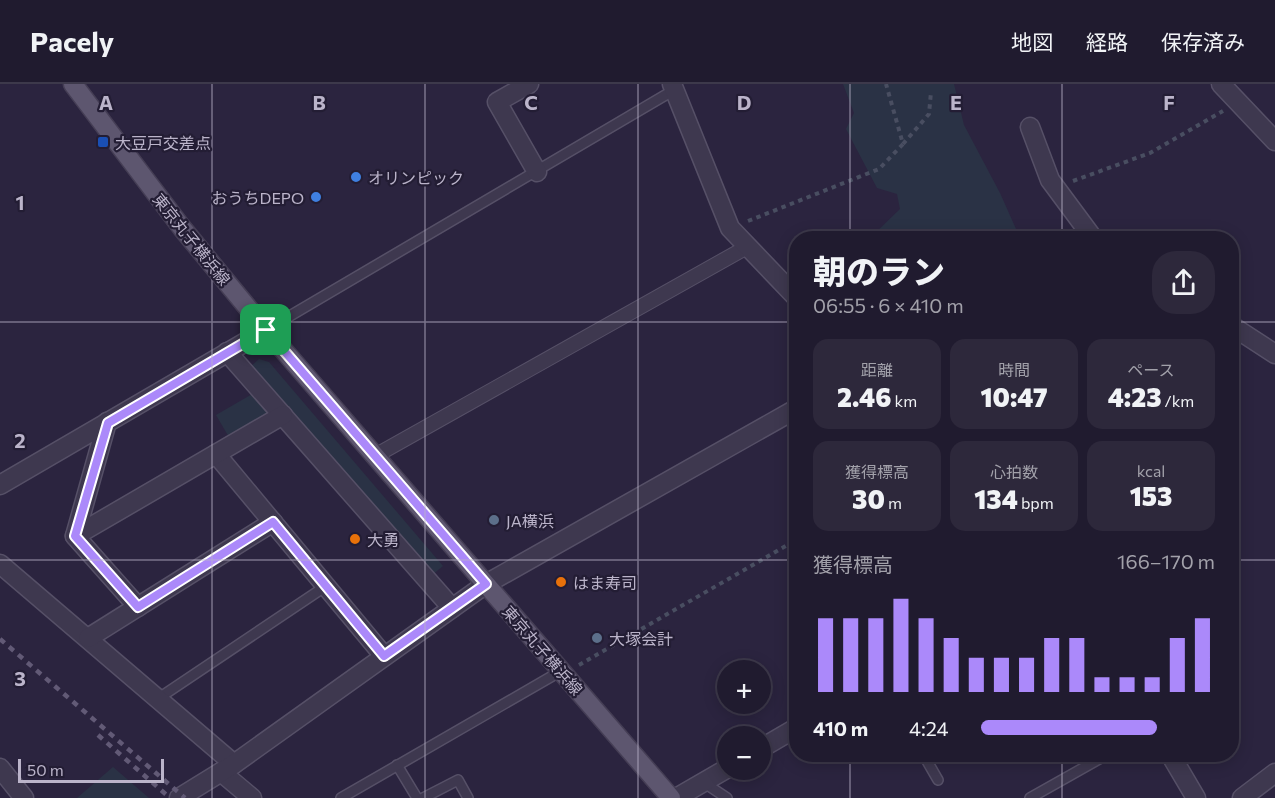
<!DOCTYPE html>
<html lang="ja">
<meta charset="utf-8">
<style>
body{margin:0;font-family:Commissioner,"Noto Sans JP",sans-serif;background:#2d283b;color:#f1f3f6;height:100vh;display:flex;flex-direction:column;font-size:22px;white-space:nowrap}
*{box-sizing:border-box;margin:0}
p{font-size:20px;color:#a2a1aa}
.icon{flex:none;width:33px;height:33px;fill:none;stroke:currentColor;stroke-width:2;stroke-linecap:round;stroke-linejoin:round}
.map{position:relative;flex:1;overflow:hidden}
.panel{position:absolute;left:789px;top:147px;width:450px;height:531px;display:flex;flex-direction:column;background:#201b2f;border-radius:24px;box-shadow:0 3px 15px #0003,0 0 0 2px #3d394b}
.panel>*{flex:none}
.tools{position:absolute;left:717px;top:576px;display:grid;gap:12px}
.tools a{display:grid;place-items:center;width:54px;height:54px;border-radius:50%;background:#201b2f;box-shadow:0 3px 15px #0003,0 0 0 2px #3d394b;font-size:30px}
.scale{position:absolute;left:18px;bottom:15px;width:146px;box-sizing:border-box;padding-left:6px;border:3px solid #bbb4ca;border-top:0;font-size:16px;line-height:21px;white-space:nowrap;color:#bbb4ca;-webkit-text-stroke:4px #231d34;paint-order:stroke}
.pin{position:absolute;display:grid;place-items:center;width:51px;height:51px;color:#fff;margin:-26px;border-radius:12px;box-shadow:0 3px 9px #0006}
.round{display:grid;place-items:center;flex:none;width:63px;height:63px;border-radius:24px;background:#2d283b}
.head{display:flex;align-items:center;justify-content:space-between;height:102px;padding:0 24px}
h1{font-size:33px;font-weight:800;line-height:45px}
.metrics{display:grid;grid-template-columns:repeat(3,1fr);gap:9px;height:102px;padding:6px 24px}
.metrics div{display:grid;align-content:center;border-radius:15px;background:#2d283b;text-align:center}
.metrics b{font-size:26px;font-weight:800}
.metrics small{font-size:16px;font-weight:400}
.metrics p{font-size:16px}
.chart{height:168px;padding:12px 24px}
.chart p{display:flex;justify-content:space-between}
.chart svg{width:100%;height:108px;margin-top:6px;stroke:#ab89fa;stroke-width:6}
ul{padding:0 24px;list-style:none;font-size:20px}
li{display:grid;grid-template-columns:96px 72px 1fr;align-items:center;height:45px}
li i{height:15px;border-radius:8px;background:#ab89fa}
header{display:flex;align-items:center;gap:36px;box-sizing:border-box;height:84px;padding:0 30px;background:#201b2f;border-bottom:2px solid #3d394b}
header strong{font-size:28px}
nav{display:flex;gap:33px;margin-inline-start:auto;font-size:21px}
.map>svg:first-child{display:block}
</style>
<header>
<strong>Pacely</strong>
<nav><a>地図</a><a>経路</a><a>保存済み</a></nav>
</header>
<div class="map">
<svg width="1275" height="714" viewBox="0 0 1275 714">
<rect width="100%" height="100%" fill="#2b243f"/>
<!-- green -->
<g fill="#2a3245">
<path d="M843,0h111l10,41 36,68 20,45h-90l-5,-2 -3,2h-52l30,-29 -3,-15 -20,-6 -31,-59 8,-16z"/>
<path d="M259,275l10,3 174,204 -12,10 -181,-209z"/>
<path d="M254,309l20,20 -44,26 -14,-24z"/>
<path d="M113,683l36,31h-72z"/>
</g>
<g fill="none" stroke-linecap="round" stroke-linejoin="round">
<defs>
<g id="service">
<path d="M266,246l408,-240"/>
<path d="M159,614l167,-112"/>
<path d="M923,670l15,26"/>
<path d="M397,681l20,33"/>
<path d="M703,698l24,16"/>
<path d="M341,714l220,-127"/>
<path d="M423,714l35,-18 10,18"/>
<path d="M1030,714l78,-44"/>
</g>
<path id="pedestrian" d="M373,373l374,-210"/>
<g id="minor">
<path d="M529,0l-32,18 40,70"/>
<path d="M672,0l58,144 66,69"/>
<path d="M1221,0l54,57"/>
<path d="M1030,43l20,53 43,58"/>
<path d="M1232,242l43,28"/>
<path d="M227,268l225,256"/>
<path d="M107,338l-32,114 63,71"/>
<path d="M216,370l168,202"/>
<path d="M0,401l266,-155"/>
<path d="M75,452l208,-121"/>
<path d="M0,480l234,200"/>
<path d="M88,554l185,-116"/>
<path d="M760,665l36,-21"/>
<path d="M1170,670l26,44"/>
<path d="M0,684l24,30"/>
<path d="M221,688l31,26"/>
<path d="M179,714l55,-34 252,-180 310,-175"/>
<path d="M676,714l52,-30"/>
<path d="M1242,714l33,-25"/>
</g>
<path id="primary" d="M73,0l109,144 84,102 405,468"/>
</defs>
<!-- service casing -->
<use href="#service" stroke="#565067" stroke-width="12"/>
<!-- pedestrian casing -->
<use href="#pedestrian" stroke="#565067" stroke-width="16"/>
<!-- minor casing -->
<use href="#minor" stroke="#565067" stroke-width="21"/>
<!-- primary casing -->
<use href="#primary" stroke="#453e55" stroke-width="21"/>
<!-- path -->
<g stroke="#494e61" stroke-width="4" stroke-dasharray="4.5 4.5" stroke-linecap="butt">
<path d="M903,60l26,-30 2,-22"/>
<path d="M1073,97l77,-28 73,-42"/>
<path d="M748,137l131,-52 24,-25 -17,-60"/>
<path d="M579,581l217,-125"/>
</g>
<!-- service -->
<use href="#service" stroke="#3e384f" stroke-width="9"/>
<!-- pedestrian -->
<use href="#pedestrian" stroke="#3e384f" stroke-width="14"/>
<!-- minor -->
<use href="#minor" stroke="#3e384f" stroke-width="18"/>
<!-- primary -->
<use href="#primary" stroke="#5d566f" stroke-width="18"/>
<!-- rail -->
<g stroke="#625a76" stroke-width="4.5" stroke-dasharray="6 6" stroke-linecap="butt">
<path d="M0,555l185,159"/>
<path d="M98,651l72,63"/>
</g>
</g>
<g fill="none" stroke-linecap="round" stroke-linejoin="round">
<defs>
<path id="route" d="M266,246l220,254 -102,72 -111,-134 -135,85 -63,-71 33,-113z"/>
</defs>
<!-- route casing -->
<use href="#route" stroke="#fff" stroke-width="12"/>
<!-- route -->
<use href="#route" stroke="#ab89fa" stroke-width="8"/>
</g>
<!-- grid -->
<path fill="none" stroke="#bbb4ca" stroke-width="1.5" stroke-opacity="0.55" d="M212,0v714M425,0v714M638,0v714M850,0v154M1062,0v154M0,238h796M1232,238h43M0,476h796M1232,476h43M850,670v44M1062,670v44"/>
<!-- markers -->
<rect fill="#1a4fb4" stroke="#231d34" stroke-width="2" x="97" y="52" width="12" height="12" rx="3"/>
<g fill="#3f7fe0" stroke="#231d34" stroke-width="2">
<circle cx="356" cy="93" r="6"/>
<circle cx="316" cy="113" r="6"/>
</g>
<g fill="#5c6f8a" stroke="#231d34" stroke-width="2">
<circle cx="494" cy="436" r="6"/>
<circle cx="597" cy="554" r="6"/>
</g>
<g fill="#e8710a" stroke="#231d34" stroke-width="2">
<circle cx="355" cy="455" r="6"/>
<circle cx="561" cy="498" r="6"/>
</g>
<g text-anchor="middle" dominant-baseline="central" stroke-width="4.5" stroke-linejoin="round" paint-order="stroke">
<!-- poi labels -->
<g font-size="16" fill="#bbb4ca" stroke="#231d34" text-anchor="start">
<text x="115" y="58">大豆戸交差点</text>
<text x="368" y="93">オリンピック</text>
<text x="304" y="113" text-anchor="end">おうちDEPO</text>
<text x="506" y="436">JA横浜</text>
<text x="367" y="455">大勇</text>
<text x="573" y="498">はま寿司</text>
<text x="609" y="554">大塚会計</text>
</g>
<!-- street labels -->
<g font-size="16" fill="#bbb4ca" stroke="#231d34">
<text transform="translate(192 155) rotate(51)">東京丸子横浜線</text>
<text transform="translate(543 566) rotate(49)">東京丸子横浜線</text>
</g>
</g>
<g font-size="20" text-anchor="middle" font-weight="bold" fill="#bbb4ca" stroke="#231d34" stroke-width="4.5" stroke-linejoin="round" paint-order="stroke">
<text x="106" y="26">A</text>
<text x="319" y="26">B</text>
<text x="531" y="26">C</text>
<text x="744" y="26">D</text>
<text x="956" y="26">E</text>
<text x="1169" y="26">F</text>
<text x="20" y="126">1</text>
<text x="20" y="364">2</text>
<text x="20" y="602">3</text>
</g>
</svg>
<div class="tools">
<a>+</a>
<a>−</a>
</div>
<div class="scale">50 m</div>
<div class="pin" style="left:266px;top:246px;background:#1e9e55"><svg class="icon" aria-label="arrive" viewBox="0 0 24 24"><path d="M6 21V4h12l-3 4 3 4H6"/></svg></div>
<section class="panel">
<div class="head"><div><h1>朝のラン</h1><p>06:55 · 6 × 410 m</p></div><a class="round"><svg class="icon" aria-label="share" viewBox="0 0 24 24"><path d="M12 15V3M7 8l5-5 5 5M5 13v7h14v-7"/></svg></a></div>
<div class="metrics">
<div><p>距離</p><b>2.46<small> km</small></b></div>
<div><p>時間</p><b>10:47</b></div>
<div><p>ペース</p><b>4:23<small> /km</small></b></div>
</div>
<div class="metrics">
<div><p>獲得標高</p><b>30<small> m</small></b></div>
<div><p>心拍数</p><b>134<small> bpm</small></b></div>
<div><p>kcal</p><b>153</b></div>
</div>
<div class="chart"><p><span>獲得標高</span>166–170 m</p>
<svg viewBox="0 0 160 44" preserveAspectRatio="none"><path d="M5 44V14M15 44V14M25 44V14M35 44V6M45 44V14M55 44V22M65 44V30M75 44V30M85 44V30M95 44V22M105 44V22M115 44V38M125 44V38M135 44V38M145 44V22M155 44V14"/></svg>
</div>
<ul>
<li><b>410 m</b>4:24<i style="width:75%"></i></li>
</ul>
</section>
</div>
